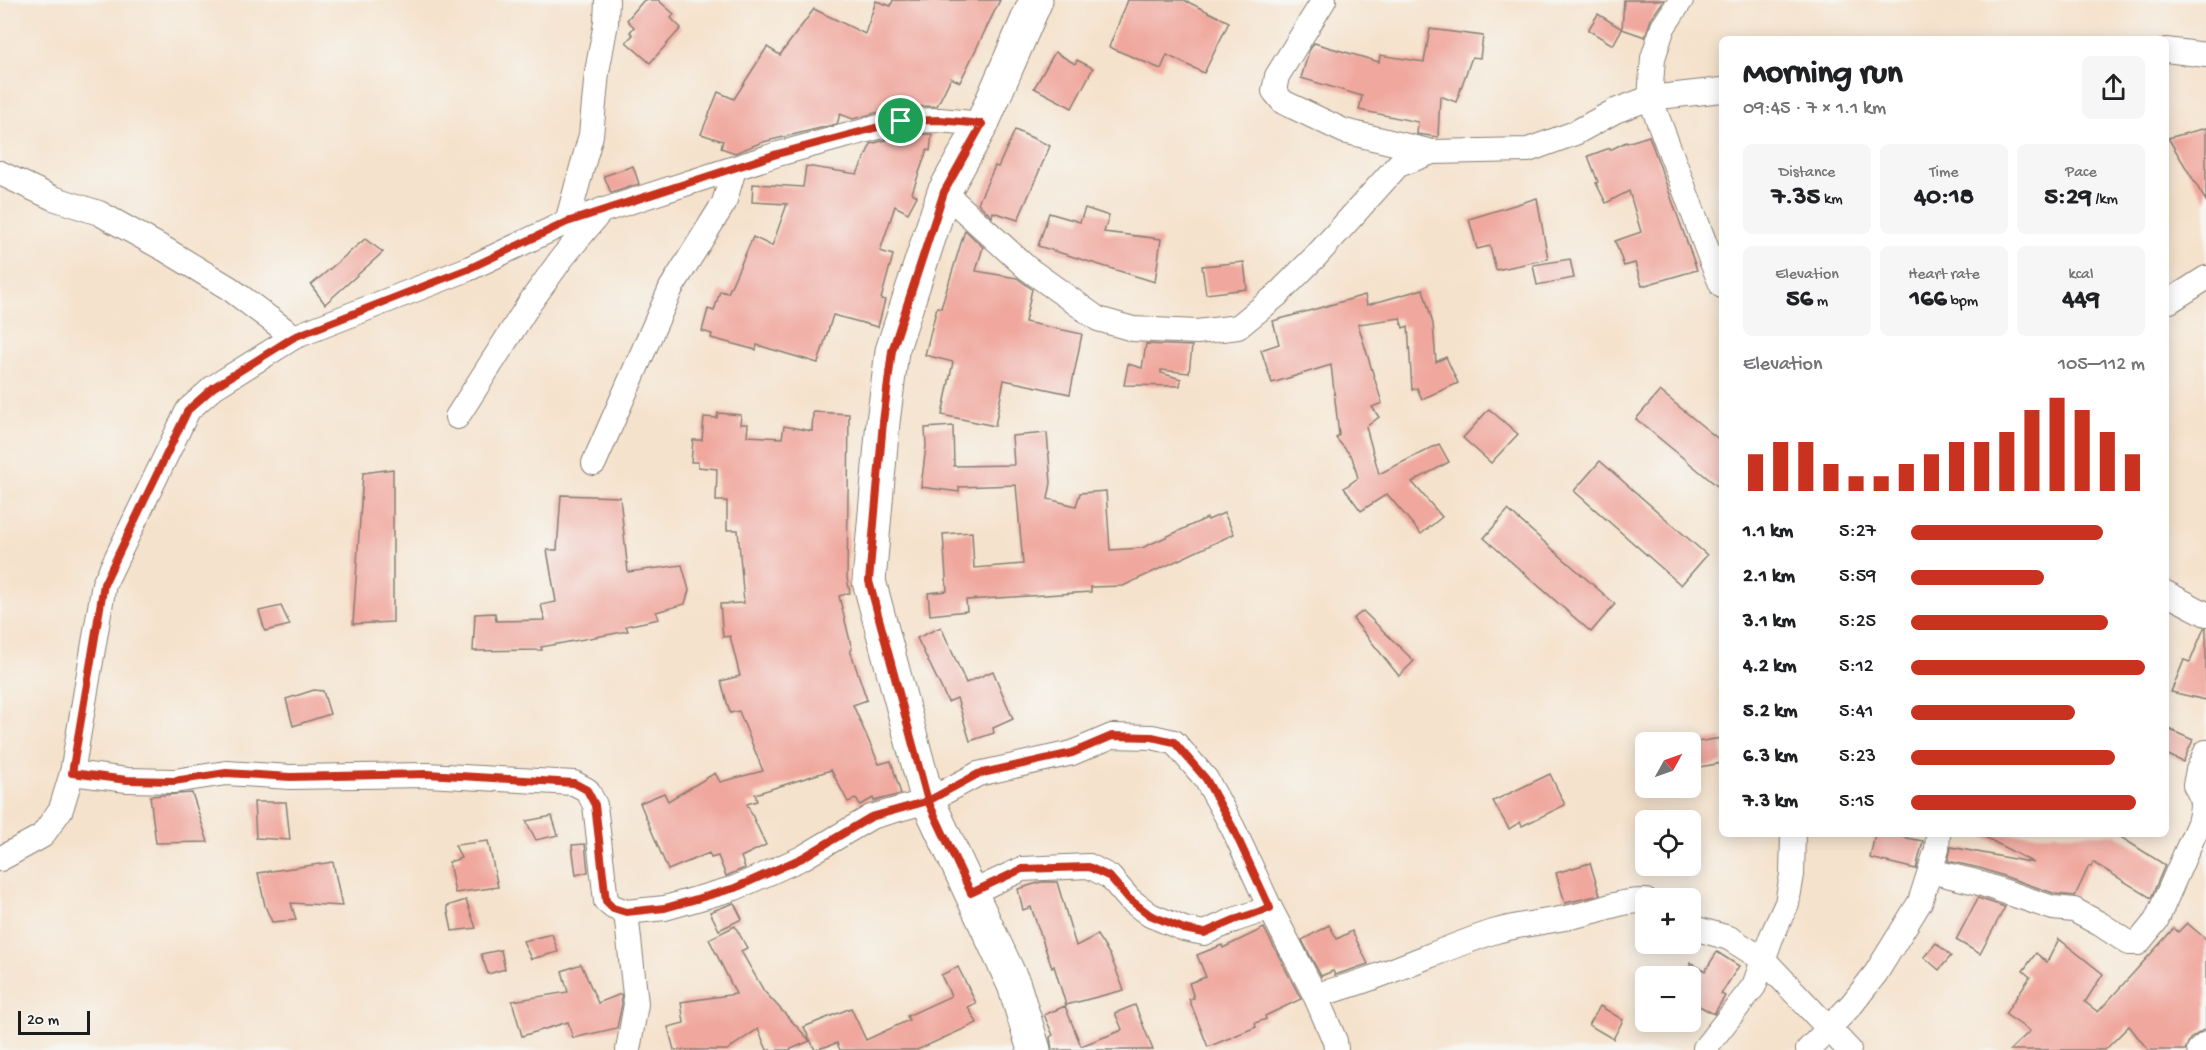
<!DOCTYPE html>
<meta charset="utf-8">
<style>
body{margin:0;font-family:"Gochi Hand",sans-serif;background:#f6f6f6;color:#202124;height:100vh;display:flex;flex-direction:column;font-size:22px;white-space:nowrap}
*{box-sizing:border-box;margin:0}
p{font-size:20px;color:#757577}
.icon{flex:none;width:33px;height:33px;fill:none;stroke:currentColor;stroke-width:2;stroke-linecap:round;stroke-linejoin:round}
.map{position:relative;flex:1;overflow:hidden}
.side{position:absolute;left:1719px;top:36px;width:450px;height:801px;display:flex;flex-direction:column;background:#fff;border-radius:9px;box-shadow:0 3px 15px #0003}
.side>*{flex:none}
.needle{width:39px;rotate:50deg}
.controls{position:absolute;left:1635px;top:732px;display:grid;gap:12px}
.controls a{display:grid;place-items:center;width:66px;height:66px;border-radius:9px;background:#fff;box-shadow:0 3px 15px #0003;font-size:30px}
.scale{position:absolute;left:18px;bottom:15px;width:72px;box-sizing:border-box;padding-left:6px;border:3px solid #1c1c1c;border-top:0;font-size:16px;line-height:21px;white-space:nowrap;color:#1c1c1c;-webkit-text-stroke:4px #f6f6f2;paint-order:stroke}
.pin{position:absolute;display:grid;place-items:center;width:51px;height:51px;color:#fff;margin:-26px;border:3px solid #fff;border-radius:50%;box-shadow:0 2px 6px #0007}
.round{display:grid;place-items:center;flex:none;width:63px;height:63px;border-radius:9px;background:#f6f6f6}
.overview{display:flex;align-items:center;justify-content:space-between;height:102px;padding:0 24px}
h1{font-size:33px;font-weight:700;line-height:45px}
.figures{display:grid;grid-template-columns:repeat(3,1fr);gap:9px;height:102px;padding:6px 24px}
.figures div{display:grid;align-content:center;border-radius:9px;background:#f6f6f6;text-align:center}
.figures b{font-size:26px;font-weight:700}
.figures small{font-size:16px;font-weight:400}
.figures p{font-size:16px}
.chart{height:168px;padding:12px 24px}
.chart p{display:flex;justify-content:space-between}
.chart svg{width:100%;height:108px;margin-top:6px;stroke:#c8321e;stroke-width:6}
ul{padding:0 24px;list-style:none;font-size:20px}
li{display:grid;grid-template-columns:96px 72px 1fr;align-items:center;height:45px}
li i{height:15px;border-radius:8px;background:#c8321e}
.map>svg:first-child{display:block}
</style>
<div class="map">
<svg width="2206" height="1050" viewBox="0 0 2206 1050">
<rect width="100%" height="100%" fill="#f6f6f2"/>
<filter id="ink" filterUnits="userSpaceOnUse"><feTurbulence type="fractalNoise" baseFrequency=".0167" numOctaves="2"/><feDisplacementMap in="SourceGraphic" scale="12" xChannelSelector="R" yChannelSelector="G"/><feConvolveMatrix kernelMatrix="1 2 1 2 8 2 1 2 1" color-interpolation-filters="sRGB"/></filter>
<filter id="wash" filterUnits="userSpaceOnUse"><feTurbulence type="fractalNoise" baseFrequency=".008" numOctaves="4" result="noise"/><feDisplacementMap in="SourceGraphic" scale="24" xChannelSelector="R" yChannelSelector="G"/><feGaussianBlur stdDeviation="1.35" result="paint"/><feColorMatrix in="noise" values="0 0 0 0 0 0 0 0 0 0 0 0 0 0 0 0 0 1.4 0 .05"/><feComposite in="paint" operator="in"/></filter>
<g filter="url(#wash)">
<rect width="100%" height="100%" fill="#f5e2cc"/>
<g id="blocks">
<!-- building -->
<g fill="#f0a79e">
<path d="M644,0h14l16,14 -3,4 10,10 -31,35 -24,-21 7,-7 -3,-3 4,-5 -7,-7z"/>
<path d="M893,0h107l-40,82 -9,-4 -14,28 -39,1 -45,12 -13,-5 -3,10 -74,18 -28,11 -14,-5 2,-7 -22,-7 17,-42 16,7 33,-52 13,8 34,-46 51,25 11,-33 15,5z"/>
<path d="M1128,0h56l45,22 -25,51 -37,-18 -6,14 -52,-22z"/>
<path d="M1624,0h40l-13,19 -6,18 -23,-8 -9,16 -25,-15 10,-16 24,15z"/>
<path d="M1430,29l53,7 -3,22 -8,-1 -16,45 -16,-6 -2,41 -21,-3 1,-12 -59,-12 3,-14 -61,-18 8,-27 5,-8 65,19 1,-7 44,7z"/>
<path d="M1055,52l20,12 2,-4 16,8 -21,40 -38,-20z"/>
<path d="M2206,128v73l-38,-63z"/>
<path d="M1015,130l35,16 -32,74 -25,-8 -1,5 -14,-14 17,-37 3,1z"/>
<path d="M932,134l-2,17 -3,-1 -15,43 5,3 -9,17 -13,-7 -15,45 13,4 -12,44 4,1 -7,27 -45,-12 -15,48 -61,-18 -1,5 -45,-12 1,-4 -10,-3 6,-22 6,2 6,-20 8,2 25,-56 19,9 15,-42 -35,-2 1,-18 50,3 3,-21 51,8 14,-30 32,-9z"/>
<path d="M1649,136l48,134 -55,16 -7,-23 -11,3 -9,-25 26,-9 -12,-41 -23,12 -10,-20 2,-1 -10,-26 22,-8v2l16,-8 1,1z"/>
<path d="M633,166l6,18 -28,9 -7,-17z"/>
<path d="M1537,198l11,61 -52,11 -6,-24 -13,3 -8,-30z"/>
<path d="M1085,208l24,8 -5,16 57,7 -6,43 -117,-36 11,-33 31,9z"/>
<path d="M965,230l18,17 -7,24 41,7 15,11 -7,33 57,12 -12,60 -66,-14 -9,46 -53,-11 11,-53 -28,-7 12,-48 4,1z"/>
<path d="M365,239l18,13 -58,52 -14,-19z"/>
<path d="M1570,259l4,19 -37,7 -4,-20z"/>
<path d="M1244,262l3,27 -41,5 -4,-28z"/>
<path d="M1423,289l10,35 3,38 10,-5 12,26 -36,16 -5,-11 -5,2 -4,-64 -5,2 -3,-10 -42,6 24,79 -10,4 7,10 -13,10 13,47 60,-30 10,18 -37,20 30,35 -21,17 -34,-40 -26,17 -17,-23 14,-10 -6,-21 -16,-19 3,-3 -8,-70 -59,18 -11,-33 18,-6 -6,-23 92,-26 2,10z"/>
<path d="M1146,344l46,2 -3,27 -28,-3v3l20,6 -1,7 -56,-1 4,-21 14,4z"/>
<path d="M1660,391l62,51v48l-86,-71z"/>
<path d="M1489,409l29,25 -27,29 -28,-25z"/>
<path d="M813,412l36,2 -2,164 3,15 -11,3 13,53 -2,1 17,50 -14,5 26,59 12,-3 10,33 -27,7 -1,-3 -13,7 -4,-6 -8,3 -17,-32 -76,24 2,7 -10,3 19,41 -25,12 4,11 -19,8 -8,-20 -7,2 -2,-5 -41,17 -28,-67 24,-10 4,8 47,-28 5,9 43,-11 -24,-60 -9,2 -9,-32 19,-5 -10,-40 -7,1 -3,-33 24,-1 -6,-73h-11v-29h-11l1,-32 -19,-2v-5h-7l2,-22h9l2,-23 13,1 1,-5 23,2 -1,9h8l-1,12 35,2 2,-12 28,5z"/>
<path d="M953,426l1,40 60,-1 -2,-29 35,-3 4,50 -3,16 28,7 4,-13 26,-2 4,59 32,-2 65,-30 1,2 16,-7 10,21 -111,52 -32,1v5l-125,8 1,11 -37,4 -2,-22 19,-2 -4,-57 29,-2 2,36 49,-4 -7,-79 -57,2v5l-38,-5 5,-41 -1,-18z"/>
<path d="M1600,461l107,94 -26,30 -107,-94z"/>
<path d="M393,469v153l-40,2 10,-151z"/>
<path d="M561,495l59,2 8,75 54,-7 7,25 -4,14 -29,8 3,7 -33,7 2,5 -87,16 1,3 -69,1 2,-37 20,-1 1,8 49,-1 -4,-15 15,-3 -9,-52h10z"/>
<path d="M1508,510l107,94 -24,28 -107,-94z"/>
<path d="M281,606l9,19 -25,6 -6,-20z"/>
<path d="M1363,611l51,50 -15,15 -46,-57z"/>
<path d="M941,627l25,56 27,-12 20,48 -20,9 1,5 -24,8 -13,-43 -9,4 -11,-23 -20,-41z"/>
<path d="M2204,628h2v72l-35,-8 13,-32 6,2z"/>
<path d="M314,690l9,1 7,23 -37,12 -7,-27z"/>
<path d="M2166,728l27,12 -10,22 -17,-8z"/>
<path d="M1722,738v25l-28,5 -4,-25z"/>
<path d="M1550,774l15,31 -43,21 -2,-4 -11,7 -16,-28z"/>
<path d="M192,793l16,49 -52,1 -6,-47z"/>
<path d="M254,802h32l4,38 -34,-2z"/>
<path d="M552,816l6,19 -22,5 -10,-19z"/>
<path d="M1875,834h11l37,7 -7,28 -46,-11z"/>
<path d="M1979,834h137l49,31 -14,33 -58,-36 -2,5 -2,-1 -14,30 -19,-2 -76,-26 -32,-7 3,-14 83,16z"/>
<path d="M488,841l10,46 -43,6 -6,-31 12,-4 -6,-13z"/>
<path d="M585,844l3,28 -12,3 -4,-30z"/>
<path d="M333,862l9,44 -51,-3 5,17 -24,2 -7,-16 -7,-33z"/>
<path d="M1590,863l10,32 -35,8 -9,-30z"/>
<path d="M1041,882h16l19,64 21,-11 13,20 14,35 -58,15 -12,-39 -2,2 -21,-61 -8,3 -5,-21z"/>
<path d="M1978,898l27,9 -25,47 -24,-14z"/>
<path d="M466,900l10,28 -24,3 -5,-25z"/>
<path d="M734,903l8,16 -23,11 -9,-18z"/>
<path d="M2187,923l19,16v89l-16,11 -5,11h-37l-19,-24 -24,24h-95l20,-19 -25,-17 25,-37 -7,-6 13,-18 11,9 12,-23 44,35 -18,28 13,10 76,-84 4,4z"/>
<path d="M1329,925l8,14 15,-8 16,33 -33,11 -2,-4 -12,5 -19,-36z"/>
<path d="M735,926l12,22 -6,3 23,40 46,50 -21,9h-22l-9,-21 -31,21h-53l-6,-23 16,-4 -3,-21 55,-8 -27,-55z"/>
<path d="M1264,928l37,71 -36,17 1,3 -11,4 1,4 -48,20 -19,-48 5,-1 -5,-15 17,-6 -9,-22 25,-10 1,3z"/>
<path d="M552,934l6,18 -27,7 -8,-18z"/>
<path d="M1936,943l15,13 -12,14 -15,-13z"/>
<path d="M501,950l4,19 -17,5 -7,-20z"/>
<path d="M1717,952l22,14 -18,28 4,2 -11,18 -24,-13v-39l15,9z"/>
<path d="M581,964l17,39 23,-9 1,10 -5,24 -44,10 -5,-16 -46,14 -10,-35 56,-9 -6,-21z"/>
<path d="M958,967l18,36 -8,4 9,16 -60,27h-77l-3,-7 -22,7 -11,-23 47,-19 15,32 43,-20 -2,-4 44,-20 -10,-21z"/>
<path d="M1135,1005l18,45h-101l-2,-13 3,-2 -9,-20 21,-9 16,40 39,-15 2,-2 -7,-16z"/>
<path d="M1600,1006l23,14 -10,19 -24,-14z"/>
</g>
</g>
</g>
<g filter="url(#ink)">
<use href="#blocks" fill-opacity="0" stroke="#887f74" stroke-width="1.5"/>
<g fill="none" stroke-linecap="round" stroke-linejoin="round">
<defs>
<g id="minor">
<path d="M1324,0l-47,76 -3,15 9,11 61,29 88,21"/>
<path d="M1681,0l-18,27 -10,31 -3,40 61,162 11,26"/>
<path d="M2166,50l40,5"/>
<path d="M0,173l53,25 46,15 67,37 63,38 65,49"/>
<path d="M944,192l83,76 71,51 35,10 64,3 41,-5 39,-32 40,-40 81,-90 34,-13 96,-2 47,-17 40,-22 35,-13 72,-8"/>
<path d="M567,222l24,-87 6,-63 9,-49 1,-23"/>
<path d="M2170,301l36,-23"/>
<path d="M457,417l72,-113 33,-46 40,-48"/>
<path d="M594,463l77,-175 53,-85 10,-34"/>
<path d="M2166,593l40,21"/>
<path d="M72,773l55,7 47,1 52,-8 64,4 137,-2 147,8 13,7 8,15 11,96 7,6 13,5 39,-4 70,-20 67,-30 69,-41 57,-16 50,-27 94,-21 40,-17 40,1 22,5 32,37 27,49 37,80 45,87 20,46 1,9"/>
<path d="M0,859l42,-23 19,-27 11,-36 32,-189 84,-174 26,-23 80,-50 174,-68 99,-47 211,-68 123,-33 39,-1 42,4"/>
<path d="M1930,871l46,11 77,26 21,2 26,14 29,19h9l18,-22 43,-98c4,-16 5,-24 -4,-38l3,-15 8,-18"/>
<path d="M971,893l51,-24 67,-3 21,11 19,22 21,16 34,14 20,4 30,-13 36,-12"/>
<path d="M626,912l10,92 -8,46"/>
<path d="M1690,927l39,11 35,22 85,90"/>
<path d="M1315,995c61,-14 118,-43 178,-63 29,-9 60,-10 90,-18 21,-5 41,-14 63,-13"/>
<path d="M1705,1048l49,-62 17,-48 16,-35 5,-28 1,-41"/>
<path d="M1808,1050l44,-46 24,-31 44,-71 17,-53 1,-15"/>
<path d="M2199,1050l7,-6"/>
</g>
<path id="secondary" d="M1034,1050l-20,-65 -86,-184 -59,-220 14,-159 9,-71 52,-159 38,-68 54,-124"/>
</defs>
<!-- minor casing -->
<use href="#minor" stroke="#887f74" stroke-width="26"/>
<!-- secondary casing -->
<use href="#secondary" stroke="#887f74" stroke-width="35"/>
<!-- minor -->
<use href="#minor" stroke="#fff" stroke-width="24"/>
<!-- secondary -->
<use href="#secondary" stroke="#fff" stroke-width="33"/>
</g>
</g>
<g fill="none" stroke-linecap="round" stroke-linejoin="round" filter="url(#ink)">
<defs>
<path id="route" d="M901,121l-124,33 -210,68 -99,47 -174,68 -80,50 -26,23 -84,174 -32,189 55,7 47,1 52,-8 64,4 137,-3 147,9 13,7 8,15 11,96 7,7 13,4 39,-4 70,-20 67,-30 69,-41 57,-16 43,92 51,-24 67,-2 21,10 19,22 21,16 34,14 20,4 30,-13 36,-12 -37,-80 -27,-49 -32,-37 -22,-5 -40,-1 -40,17 -94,21 -50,27 -59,-220 14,-159 9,-71 52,-159 38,-68 -42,-4 -39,1"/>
</defs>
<!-- route casing -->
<use href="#route" stroke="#fff" stroke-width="12"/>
<!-- route -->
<use href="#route" stroke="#c8321e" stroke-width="8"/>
</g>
</svg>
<div class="controls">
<a><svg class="needle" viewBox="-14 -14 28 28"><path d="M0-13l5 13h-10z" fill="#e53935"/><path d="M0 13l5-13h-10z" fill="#757577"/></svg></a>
<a><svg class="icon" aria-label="locate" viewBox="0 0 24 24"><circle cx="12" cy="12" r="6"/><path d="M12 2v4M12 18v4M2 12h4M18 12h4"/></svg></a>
<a>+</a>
<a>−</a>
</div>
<div class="scale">20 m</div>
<div class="pin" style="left:901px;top:121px;background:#1e9e55"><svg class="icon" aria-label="arrive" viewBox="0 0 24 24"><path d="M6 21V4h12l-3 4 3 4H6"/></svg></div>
<section class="side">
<div class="overview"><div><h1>Morning run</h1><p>09:45 · 7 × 1.1 km</p></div><a class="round"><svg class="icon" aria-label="share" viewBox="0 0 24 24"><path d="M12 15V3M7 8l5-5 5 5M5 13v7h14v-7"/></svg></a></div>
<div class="figures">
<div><p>Distance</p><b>7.35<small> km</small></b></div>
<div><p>Time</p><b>40:18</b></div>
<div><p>Pace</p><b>5:29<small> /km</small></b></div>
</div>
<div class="figures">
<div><p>Elevation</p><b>56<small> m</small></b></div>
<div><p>Heart rate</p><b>166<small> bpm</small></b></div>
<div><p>kcal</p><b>449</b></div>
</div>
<div class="chart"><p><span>Elevation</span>105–112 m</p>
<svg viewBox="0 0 160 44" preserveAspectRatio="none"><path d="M5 44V29M15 44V24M25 44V24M35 44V33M45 44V38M55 44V38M65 44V33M75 44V29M85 44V24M95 44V24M105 44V20M115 44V11M125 44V6M135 44V11M145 44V20M155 44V29"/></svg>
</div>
<ul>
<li><b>1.1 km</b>5:27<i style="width:82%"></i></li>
<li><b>2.1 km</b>5:59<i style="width:57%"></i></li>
<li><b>3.1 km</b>5:25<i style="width:84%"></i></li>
<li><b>4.2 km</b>5:12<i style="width:100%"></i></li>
<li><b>5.2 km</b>5:41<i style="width:70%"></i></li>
<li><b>6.3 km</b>5:23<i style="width:87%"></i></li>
<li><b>7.3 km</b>5:15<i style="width:96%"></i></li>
</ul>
</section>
</div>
